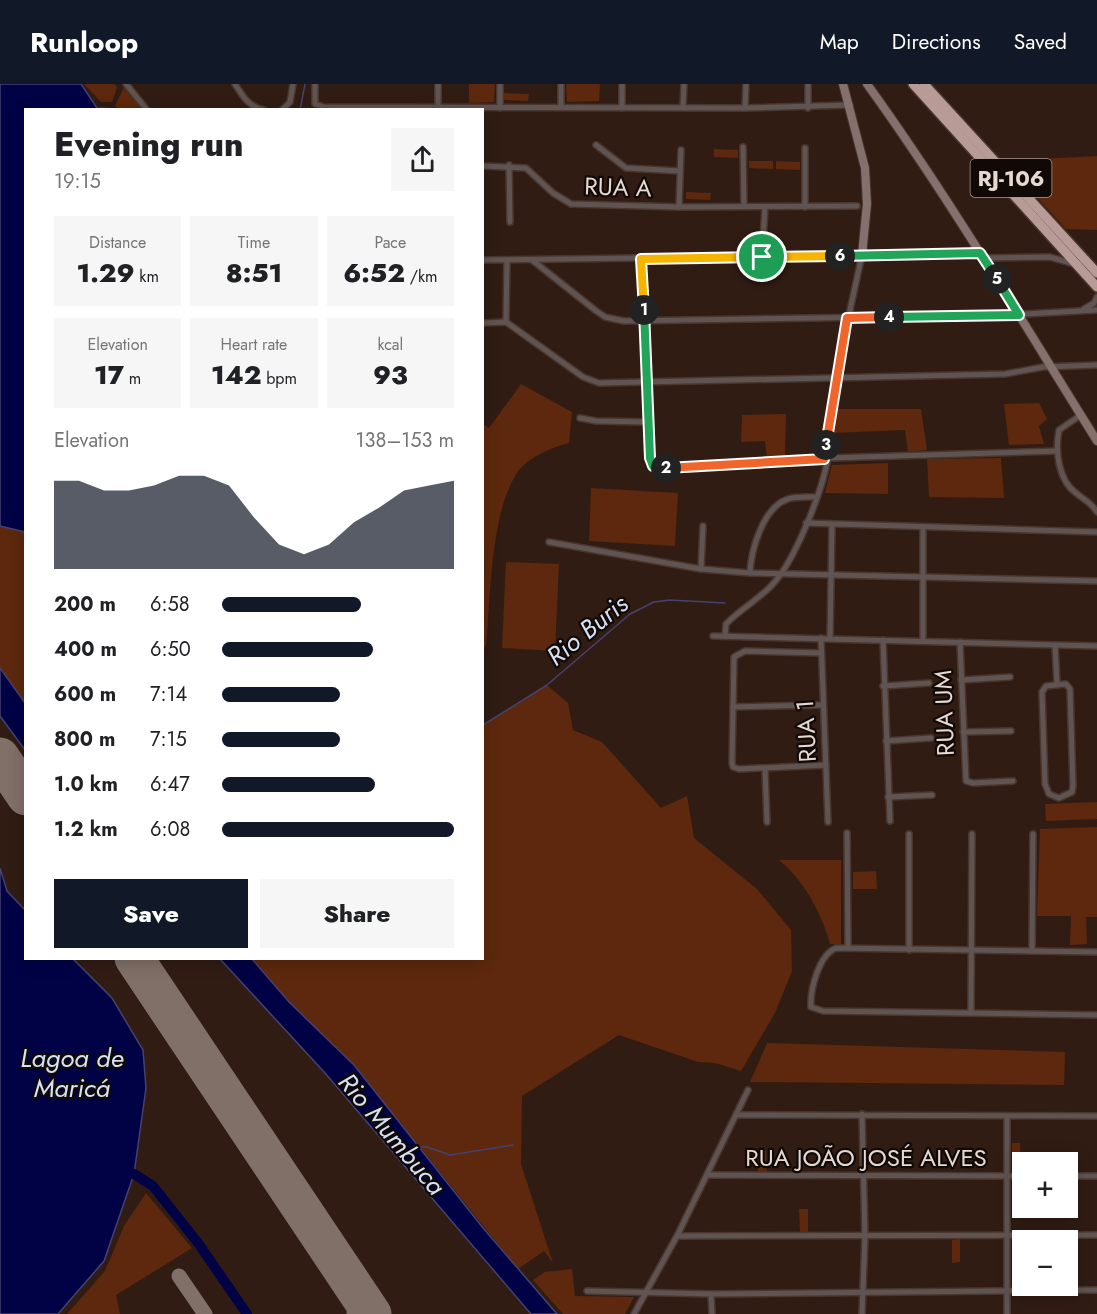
<!DOCTYPE html>
<meta charset="utf-8">
<style>
body{margin:0;font-family:Jost,sans-serif;background:#f6f6f6;color:#202124;height:100vh;display:flex;flex-direction:column;font-size:22px;white-space:nowrap}
*{box-sizing:border-box;margin:0}
p{font-size:20px;color:#757577}
.icon{flex:none;width:33px;height:33px;fill:none;stroke:currentColor;stroke-width:2;stroke-linecap:round;stroke-linejoin:round}
.map{position:relative;flex:1;overflow:hidden}
.details{position:absolute;left:24px;top:24px;width:460px;height:852px;display:flex;flex-direction:column;background:#fff;border-radius:0px;box-shadow:0 3px 15px #0003}
.details>*{flex:none}
.buttons{position:absolute;left:1012px;top:1068px;display:grid;gap:12px}
.buttons a{display:grid;place-items:center;width:66px;height:66px;border-radius:0px;background:#fff;box-shadow:0 3px 15px #0003;font-size:30px}
.pin{position:absolute;display:grid;place-items:center;width:51px;height:51px;color:#fff;margin:-26px;border:3px solid #fff;border-radius:50%;box-shadow:0 2px 6px #0007}
.km{position:absolute;width:30px;height:30px;margin:-15px;border-radius:50%;background:#222;color:#fff;font-size:16px;line-height:30px;text-align:center}
.round{display:grid;place-items:center;flex:none;width:63px;height:63px;border-radius:0px;background:#f6f6f6}
.summary{display:flex;align-items:center;justify-content:space-between;height:102px;padding:0 30px}
h1{font-size:33px;font-weight:800;line-height:45px}
.stats{display:grid;grid-template-columns:repeat(3,1fr);gap:9px;height:102px;padding:6px 30px}
.stats div{display:grid;align-content:center;border-radius:0px;background:#f6f6f6;text-align:center}
.stats b{font-size:26px;font-weight:800}
.stats small{font-size:16px;font-weight:400}
.stats p{font-size:16px}
.chart{height:168px;padding:12px 30px}
.chart p{display:flex;justify-content:space-between}
.chart svg{width:100%;height:108px;margin-top:6px;fill:#111827;opacity:.7}
.button{display:flex;gap:12px;margin-top:auto;padding:12px 30px}
.button a{flex:1;height:69px;border-radius:0px;background:#111827;color:#fff;font-size:24px;font-weight:800;line-height:69px;text-align:center}
.button a+a{background:#f6f6f6;color:#202124}
ul{padding:0 30px;list-style:none;font-size:20px}
li{display:grid;grid-template-columns:96px 72px 1fr;align-items:center;height:45px}
li i{height:15px;border-radius:8px;background:#111827}
header{display:flex;align-items:center;gap:36px;box-sizing:border-box;height:84px;padding:0 30px;background:#111827;color:#fff}
header strong{font-size:28px}
nav{display:flex;gap:33px;margin-inline-start:auto;font-size:21px}
.map>svg:first-child{display:block}
</style>
<header>
<strong>Runloop</strong>
<nav><a>Map</a><a>Directions</a><a>Saved</a></nav>
</header>
<div class="map">
<svg width="1097" height="1230" viewBox="0 0 1097 1230">
<rect width="100%" height="100%" fill="#301c13"/>
<!-- green -->
<g fill="#5d280d">
<path d="M84,0h30l3,3 -5,15h-11z"/>
<path d="M469,0h26l-1,18 -25,1z"/>
<path d="M566,0h34l-1,17 -32,1z"/>
<path d="M124,3l18,22h-24l-3,-3z"/>
<path d="M504,9l25,1 -1,7 -24,-1z"/>
<path d="M714,65l24,1v8l-24,-1z"/>
<path d="M1097,72v74l-31,-1 -62,-68z"/>
<path d="M749,77h24v8l-24,-1z"/>
<path d="M776,77l24,1v8l-24,-1z"/>
<path d="M686,108l25,1 -1,7 -24,-1z"/>
<path d="M521,300l51,28 -3,31c-19,5 -44,15 -54,33 -25,43 -24,121 -29,169l-3,6v-227l6,4z"/>
<path d="M1039,319l8,16 -8,7 5,18 -35,1 -5,-41z"/>
<path d="M835,325h86l6,41 -19,2 -3,-22 -74,3z"/>
<path d="M786,330l-1,43 -18,1 -2,-17 -24,1 1,-27z"/>
<path d="M1001,374l3,40 -75,-1 -2,-38z"/>
<path d="M888,379v31l-63,-1 7,-28z"/>
<path d="M591,404l87,5 -3,53 -86,-5z"/>
<path d="M0,442l25,6v171l-25,-35z"/>
<path d="M506,478l53,2 -4,87 -53,-3z"/>
<path d="M547,601l21,18 5,27 29,12 59,66 26,-12 7,42 63,51 34,41 1,41 -17,42 -34,58 -26,-8 -17,-1 -79,-27 -97,61 -1,68 32,99 -9,-12 -26,18 -164,-204 -65,-63 -37,-43 231,-1v-233z"/>
<path d="M1097,718v17l-51,2 -1,-17z"/>
<path d="M1097,743v90h-11l1,27 -17,1 1,-29h-34l3,-87z"/>
<path d="M779,776h62v84h-11c-8,-30 -26,-64 -51,-84z"/>
<path d="M876,787l1,18h-24v-17z"/>
<path d="M767,959l298,9 -1,33 -314,-3z"/>
<path d="M1012,1059h8l1,27h-9z"/>
<path d="M758,1067h8l1,22 -9,1z"/>
<path d="M146,1109l46,55 -76,47 4,19h-53l38,-43 19,-45z"/>
<path d="M799,1125h9v23h-8z"/>
<path d="M960,1155v23l-8,1v-23z"/>
<path d="M572,1185l3,27 59,1 -9,17h-62l-30,-34 12,-8z"/>
</g>
<!-- water -->
<g fill="#000245" stroke="#45426f" stroke-width="1.5">
<path d="M0,0h81l16,24 20,1 -91,1 -1,422 -25,-6z"/>
<path d="M0,584l25,35v47l-25,-34z"/>
<path d="M0,784l7,23 18,19 1,48 47,1 39,39 31,52 3,38 -12,86 -30,87 -46,53h-58z"/>
<path d="M220,875h32l37,43 65,63 129,163 74,86h-26l-206,-241z"/>
</g>
<g fill="none" stroke-linecap="round" stroke-linejoin="round">
<!-- stream -->
<g stroke="#45426f" stroke-width="1.5">
<path d="M300,26l5,-26"/>
<path d="M483,641l64,-40 83,-71 24,-12 16,-2 55,3"/>
<path d="M420,1063h7l23,8 63,-10"/>
</g>
<!-- river -->
<path stroke="#000245" stroke-width="10" d="M134,1090l19,12 45,57 49,71"/>
<!-- taxiway -->
<g stroke="#817068" stroke-width="15">
<path d="M179,1192l26,38"/>
<path d="M354,1204l4,15 -4,11"/>
</g>
<!-- runway -->
<g stroke="#817068" stroke-width="39">
<path d="M0,673l26,39"/>
<path d="M134,874l238,356"/>
</g>
<defs>
<g id="street">
<path d="M126,0l21,26"/>
<path d="M235,0c8,13 14,23 29,26"/>
<path d="M315,0v20l9,3 421,1 105,-3"/>
<path d="M438,0v23"/>
<path d="M500,0v24"/>
<path d="M561,23v-23"/>
<path d="M683,23l1,-23"/>
<path d="M622,24v-24"/>
<path d="M745,24l1,-24"/>
<path d="M808,24v-24"/>
<path d="M282,26l8,-8 3,-18"/>
<path d="M596,61l30,23 54,3"/>
<path d="M743,63l1,59"/>
<path d="M509,81l1,57"/>
<path d="M483,82l43,2 27,25 18,11 108,3 178,-1"/>
<path d="M679,123l2,-57"/>
<path d="M805,123v-59"/>
<path d="M762,173l3,-50"/>
<path d="M983,174l67,-1 24,7"/>
<path d="M641,175l6,163 6,44 8,2 167,-10 229,-7"/>
<path d="M483,176l379,-5 -27,124 -11,80"/>
<path d="M532,176l63,50 10,7 19,4 385,-6 88,-5"/>
<path d="M1084,225l10,-6 3,-6"/>
<path d="M506,238l1,-62"/>
<path d="M483,239l23,-1 77,55 16,6 406,-9 38,-7 54,-2"/>
<path d="M1081,331l-22,15c-4,20 -1,50 17,63 8,7 15,9 21,19"/>
<path d="M580,334l16,3 51,1"/>
<path d="M806,439l291,9"/>
<path d="M923,445v112"/>
<path d="M549,458l152,27 49,4 347,8"/>
<path d="M701,485l2,-43"/>
<path d="M750,489c1,-23 13,-66 38,-74 8,-3 20,-2 29,-2"/>
<path d="M713,552l384,10"/>
<path d="M725,552l1,-12c13,-14 32,-24 46,-39 23,-24 50,-93 56,-127"/>
<path d="M821,554l7,184"/>
<path d="M830,554l2,-113"/>
<path d="M883,556l7,181"/>
<path d="M960,558l6,139 7,2 40,-2"/>
<path d="M1055,561l2,39"/>
<path d="M821,569l-76,-2 -11,6 -2,106 1,4 6,2 87,-4"/>
<path d="M961,596l49,-3"/>
<path d="M1066,600l4,5 3,97 -1,6 -13,6 -10,-4 -4,-10 -3,-92 4,-6z"/>
<path d="M883,602l46,-3"/>
<path d="M733,623l89,-2"/>
<path d="M963,648l48,-1"/>
<path d="M886,657l45,-3"/>
<path d="M765,685l2,53"/>
<path d="M888,713l44,-2"/>
<path d="M847,749l1,115"/>
<path d="M909,866v-116"/>
<path d="M1032,867l1,-117"/>
<path d="M1097,868l-261,-4c-17,7 -26,41 -25,59l12,4 274,4"/>
<path d="M971,929l1,-179"/>
<path d="M862,1030l3,123 -3,77"/>
<path d="M736,1031l361,1"/>
<path d="M709,1091l314,1"/>
<path d="M1068,1092h29"/>
<path d="M677,1152l420,-1"/>
<path d="M587,1207l124,3 386,-4"/>
<path d="M711,1210l1,20"/>
<path d="M634,1230l43,-78 71,-146"/>
<path d="M1007,1230v-198"/>
</g>
<g id="secondary">
<path d="M843,0l22,84 2,36 -5,51 118,-2"/>
<path d="M867,0c83,115 155,237 230,357"/>
</g>
<g id="highway">
<path d="M913,0l184,203"/>
<path d="M924,0l173,189"/>
</g>
</defs>
<!-- street casing -->
<use href="#street" stroke="#49362e" stroke-width="8"/>
<!-- secondary casing -->
<use href="#secondary" stroke="#49362e" stroke-width="10"/>
<!-- highway casing -->
<use href="#highway" stroke="#49362e" stroke-width="12"/>
<!-- street -->
<use href="#street" stroke="#605452" stroke-width="5"/>
<!-- secondary -->
<use href="#secondary" stroke="#84716e" stroke-width="8"/>
<!-- highway -->
<use href="#highway" stroke="#b89b96" stroke-width="9"/>
</g>
<g fill="none" stroke-linecap="round" stroke-linejoin="round">
<defs>
<path id="split-1" d="M644,226l-3,-51 121,-2"/>
<path id="split-2" d="M644,226l6,148 3,8 13,2"/>
<path id="split-3" d="M666,384l158,-9 2,-14"/>
<path id="split-4" d="M826,361l21,-127 42,-1"/>
<path id="split-5" d="M889,233l130,-2 -22,-36"/>
<path id="split-6" d="M840,172l140,-3 17,26"/>
<path id="split-7" d="M762,173l78,-1"/>
</defs>
<!-- split-1 casing -->
<use href="#split-1" stroke="#fff" stroke-width="12"/>
<!-- split-2 casing -->
<use href="#split-2" stroke="#fff" stroke-width="12"/>
<!-- split-3 casing -->
<use href="#split-3" stroke="#fff" stroke-width="12"/>
<!-- split-4 casing -->
<use href="#split-4" stroke="#fff" stroke-width="12"/>
<!-- split-5 casing -->
<use href="#split-5" stroke="#fff" stroke-width="12"/>
<!-- split-6 casing -->
<use href="#split-6" stroke="#fff" stroke-width="12"/>
<!-- split-7 casing -->
<use href="#split-7" stroke="#fff" stroke-width="12"/>
<!-- split-1 -->
<use href="#split-1" stroke="#f5b400" stroke-width="8"/>
<!-- split-2 -->
<use href="#split-2" stroke="#22a559" stroke-width="8"/>
<!-- split-3 -->
<use href="#split-3" stroke="#f0652b" stroke-width="8"/>
<!-- split-4 -->
<use href="#split-4" stroke="#f0652b" stroke-width="8"/>
<!-- split-5 -->
<use href="#split-5" stroke="#22a559" stroke-width="8"/>
<!-- split-6 -->
<use href="#split-6" stroke="#22a559" stroke-width="8"/>
<!-- split-7 -->
<use href="#split-7" stroke="#f5b400" stroke-width="8"/>
</g>
<g text-anchor="middle" dominant-baseline="central" stroke-width="4.5" stroke-linejoin="round" paint-order="stroke">
<!-- shield labels -->
<rect fill="#110906" stroke="#a69a95" stroke-width="1.5" x="970.5" y="75" width="81" height="38" rx="4.5"/>
<g font-size="22" font-weight="bold" fill="#e6d8d2">
<text x="1011" y="94">RJ-106</text>
</g>
<!-- street labels -->
<g font-size="24" fill="#e6d8d2" stroke="#110906">
<text transform="translate(618 103) rotate(2)">RUA A</text>
<text transform="translate(944 629) rotate(-92)">RUA UM</text>
<text transform="translate(806 647) rotate(-93)">RUA 1</text>
<text x="866" y="1073">RUA JOÃO JOSÉ ALVES</text>
</g>
<!-- water labels -->
<g font-size="26" font-style="italic" fill="#d5e1f5" stroke="#110906">
<text transform="translate(587 546) rotate(-39)">Rio Buris</text>
<text x="72" y="974">Lagoa de<tspan x="72" dy="30">Maricá</tspan></text>
<text transform="translate(392 1050) rotate(50)">Rio Mumbuca</text>
</g>
</g>
</svg>
<div class="buttons">
<a>+</a>
<a>−</a>
</div>
<div class="pin" style="left:762px;top:173px;background:#1e9e55"><svg class="icon" aria-label="arrive" viewBox="0 0 24 24"><path d="M6 21V4h12l-3 4 3 4H6"/></svg></div>
<b class="km" style="left:644px;top:226px">1</b>
<b class="km" style="left:666px;top:384px">2</b>
<b class="km" style="left:826px;top:361px">3</b>
<b class="km" style="left:889px;top:233px">4</b>
<b class="km" style="left:997px;top:195px">5</b>
<b class="km" style="left:840px;top:172px">6</b>
<section class="details">
<div class="summary"><div><h1>Evening run</h1><p>19:15</p></div><a class="round"><svg class="icon" aria-label="share" viewBox="0 0 24 24"><path d="M12 15V3M7 8l5-5 5 5M5 13v7h14v-7"/></svg></a></div>
<div class="stats">
<div><p>Distance</p><b>1.29<small> km</small></b></div>
<div><p>Time</p><b>8:51</b></div>
<div><p>Pace</p><b>6:52<small> /km</small></b></div>
</div>
<div class="stats">
<div><p>Elevation</p><b>17<small> m</small></b></div>
<div><p>Heart rate</p><b>142<small> bpm</small></b></div>
<div><p>kcal</p><b>93</b></div>
</div>
<div class="chart"><p><span>Elevation</span>138–153 m</p>
<svg viewBox="0 0 160 44" preserveAspectRatio="none"><path d="M0 44V8L10 8L20 12L30 12L40 10L50 6L60 6L70 10L80 23L90 34L100 38L110 34L120 25L130 19L140 12L150 10L160 8V44z"/></svg>
</div>
<ul>
<li><b>200 m</b>6:58<i style="width:60%"></i></li>
<li><b>400 m</b>6:50<i style="width:65%"></i></li>
<li><b>600 m</b>7:14<i style="width:51%"></i></li>
<li><b>800 m</b>7:15<i style="width:51%"></i></li>
<li><b>1.0 km</b>6:47<i style="width:66%"></i></li>
<li><b>1.2 km</b>6:08<i style="width:100%"></i></li>
</ul>
<div class="button"><a>Save</a><a>Share</a></div>
</section>
</div>
